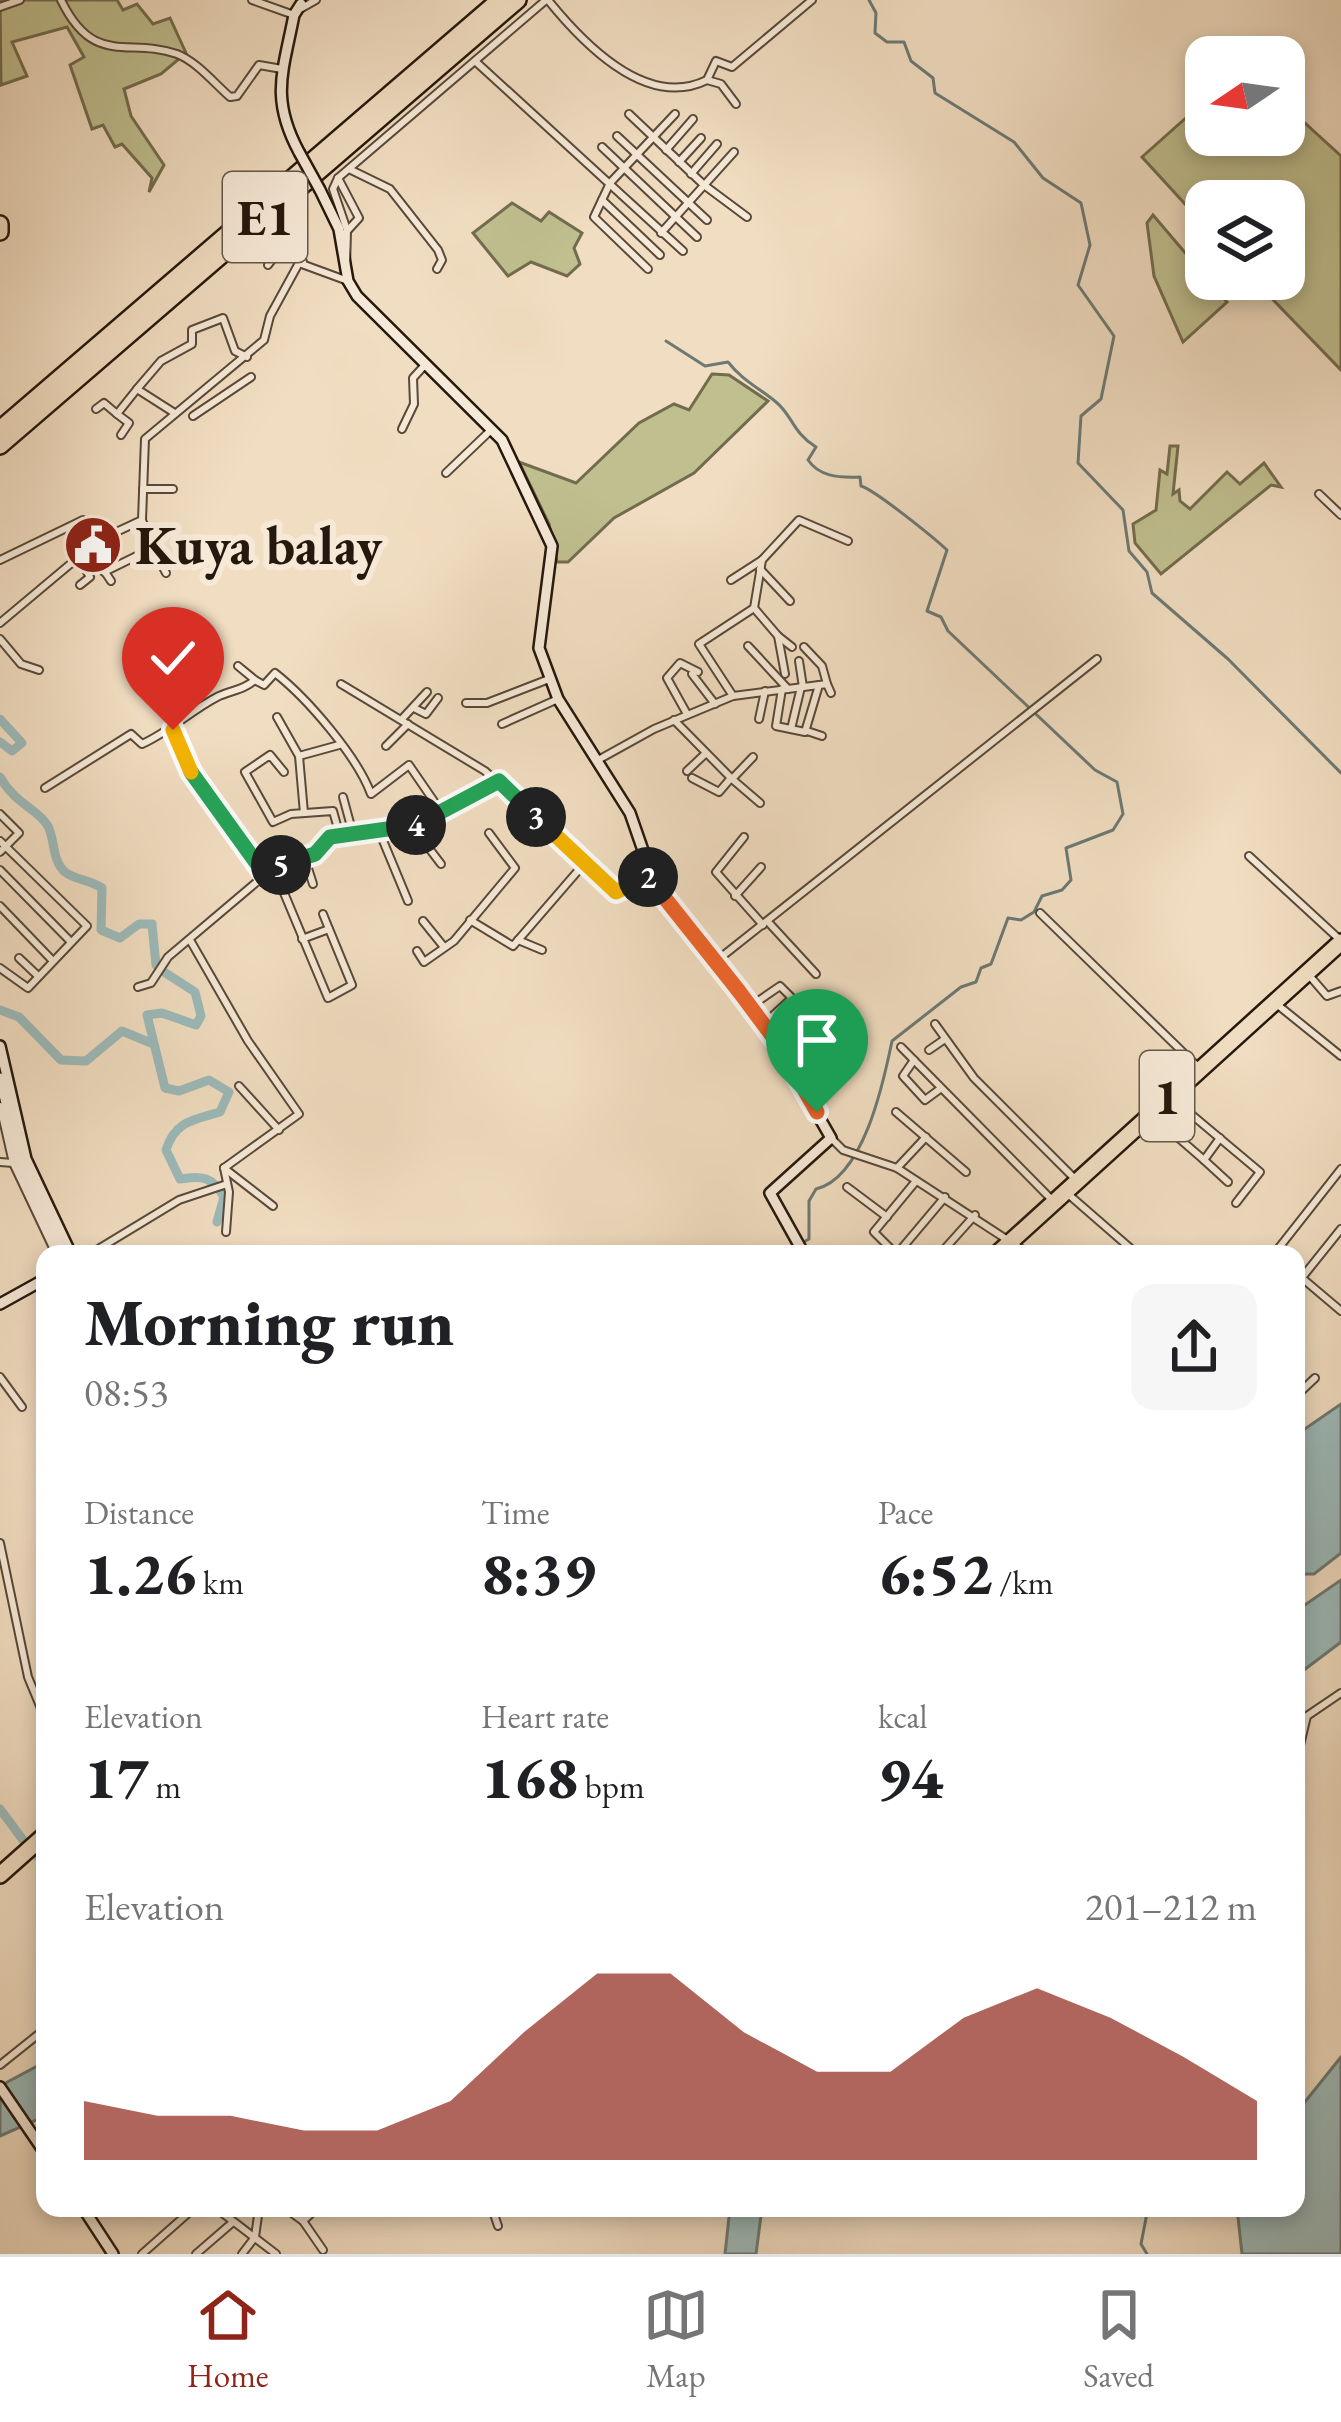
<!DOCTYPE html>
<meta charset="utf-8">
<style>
body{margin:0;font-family:"EB Garamond",serif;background:#f6f6f6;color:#202124;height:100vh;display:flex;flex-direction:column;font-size:45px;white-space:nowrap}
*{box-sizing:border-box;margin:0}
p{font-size:39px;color:#757577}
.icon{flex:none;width:66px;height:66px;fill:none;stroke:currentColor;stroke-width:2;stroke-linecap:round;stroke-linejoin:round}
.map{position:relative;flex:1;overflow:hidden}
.sheet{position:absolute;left:36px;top:1245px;width:1269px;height:972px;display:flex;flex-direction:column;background:#fff;border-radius:24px;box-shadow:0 6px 18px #0003}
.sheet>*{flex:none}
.needle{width:78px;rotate:257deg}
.controls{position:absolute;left:1185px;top:36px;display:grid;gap:24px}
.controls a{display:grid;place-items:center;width:120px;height:120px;border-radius:24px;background:#fff;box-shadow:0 6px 18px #0003;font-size:60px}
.pin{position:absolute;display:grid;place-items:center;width:102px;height:102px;color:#fff;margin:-123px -51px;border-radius:50% 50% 50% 0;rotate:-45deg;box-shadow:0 0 12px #0007}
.pin .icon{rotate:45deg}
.km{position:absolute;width:60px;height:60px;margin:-30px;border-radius:50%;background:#222;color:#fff;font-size:33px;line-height:60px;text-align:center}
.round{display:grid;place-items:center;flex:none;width:126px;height:126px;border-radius:24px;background:#f6f6f6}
.summary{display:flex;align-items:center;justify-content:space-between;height:204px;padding:0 48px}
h1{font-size:66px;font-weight:800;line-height:90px}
.figures{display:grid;grid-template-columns:repeat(3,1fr);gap:18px;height:204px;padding:12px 48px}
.figures div{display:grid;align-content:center}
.figures b{font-size:60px;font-weight:800}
.figures small{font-size:33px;font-weight:400}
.figures p{font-size:33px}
.chart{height:336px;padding:24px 48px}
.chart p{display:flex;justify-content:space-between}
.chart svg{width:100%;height:216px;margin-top:12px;fill:#8f2418;opacity:.7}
.tabs{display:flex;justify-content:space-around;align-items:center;height:168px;border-top:3px solid #e0e0e0;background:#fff;font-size:33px;color:#757577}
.tabs a{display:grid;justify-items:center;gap:6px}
.tabs .active{color:#8f2418}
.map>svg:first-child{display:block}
</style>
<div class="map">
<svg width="1341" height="2254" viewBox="0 0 1341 2254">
<rect width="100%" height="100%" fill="#f1ddc1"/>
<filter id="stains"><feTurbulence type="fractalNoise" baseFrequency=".00167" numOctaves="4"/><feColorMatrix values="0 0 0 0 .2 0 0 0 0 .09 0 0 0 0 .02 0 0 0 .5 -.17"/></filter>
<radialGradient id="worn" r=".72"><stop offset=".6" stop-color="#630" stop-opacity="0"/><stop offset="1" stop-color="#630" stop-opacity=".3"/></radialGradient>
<!-- green -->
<g fill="#c0bf8f" stroke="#726c4e" stroke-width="3">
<path d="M0,0h117l6,10 14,-6 16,20 17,-6 16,35 -25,21 -37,15 7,27 33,49 -15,27 3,-14 -30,-34 -7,3 -12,-22 -11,4 -22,-64 14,-8 -17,-30 -55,15 15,34 -26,9z"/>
<path d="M1206,100v35h78v-31l57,52v214l-88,-91h31v-78h-78v26l-64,-70z"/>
<path d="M512,203l29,18 8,-9 33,21 -8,15 6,16 -13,12 -36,-14 -23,14 -35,-43z"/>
<path d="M1153,215l74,87 -44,40 -29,-66 -7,-53z"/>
<path d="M712,374l17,1 39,26 -74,72 -80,45 -46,44h-11l-8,-38 -30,-62 57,21 63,-60 35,-19 15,6z"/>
<path d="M1170,446h8l-5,48 6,-4 1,11 10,8 37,-37 13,12 24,-21 17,24 -10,-2 -110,89 -26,-31 -2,-19 23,-14 4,-40 7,4z"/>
</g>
<!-- water -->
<g fill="#9cbaba" stroke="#6c7974" stroke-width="3">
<path d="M1341,1404v149l-27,21h-18v-139z"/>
<path d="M1341,1580v62l-45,34v-65z"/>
<path d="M1341,2057v197h-99l-5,-46h59v-95z"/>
<path d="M45,2062v54l-45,20v-50z"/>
<path d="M730,2208h32l-6,46h-31z"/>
</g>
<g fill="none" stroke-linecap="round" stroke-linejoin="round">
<!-- stream -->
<g stroke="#6c7974" stroke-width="3">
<path d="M869,0l7,13 -1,20 12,9h17l7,19 22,17 2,15 79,49 29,36 38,25 9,42 -12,40 36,51 -13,63 -20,17 -3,47 45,47 6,41 18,21 5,21 76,66 113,114"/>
<path d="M666,341l39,25 23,-4c14,18 31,26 48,40 17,14 16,30 40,45l-8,13c11,16 29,18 52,17l1,9c14,4 72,51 86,64l-20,61 14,6 7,14 147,139 22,12 6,32 -10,16 -47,18 5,32 -9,10 -20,6 -8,16 -13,8 -13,-2 -17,46 -10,4 -5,14 -15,5 -69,54c-9,44 -29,137 -76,148l-7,12v38l-7,4"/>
<path d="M779,1254l14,-7"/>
<path d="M1147,2254l-6,-10 7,-36"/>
</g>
<!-- river -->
<g stroke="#9cbaba" stroke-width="9">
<path d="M0,719l22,24 -10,8 -12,-9"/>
<path d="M0,777c16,28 37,31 48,49 7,14 4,35 17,46 10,8 26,8 37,16l-1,42 19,8 19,-14h13l4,41"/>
<path d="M164,972l31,20 6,24 -5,9 -34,-12 -15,2 18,73 14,3 30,-11 20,12 -9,20c-27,8 -45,9 -54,38l14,29c22,-4 33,-2 44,18l-7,25"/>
<path d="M0,1010l19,7 42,43 25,1 36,-30 29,12"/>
<path d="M0,1809l26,35"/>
<path d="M36,1855l9,8"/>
<path d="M45,1895v1"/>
<path d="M45,1941v19"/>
</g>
<defs>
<g id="street">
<path d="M61,0c33,68 67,37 116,54 19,7 38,30 53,43l7,-1 22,-31 23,4"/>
<path d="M252,0l42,15"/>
<path d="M548,0c34,42 98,110 159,80l9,-19 16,6 80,-67"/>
<path d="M0,7l20,-7"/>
<path d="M302,8l14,-8"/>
<path d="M475,61l208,190"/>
<path d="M707,80l14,4 15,20"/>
<path d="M629,114l75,71 43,32"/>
<path d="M617,136l90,84"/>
<path d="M602,147l95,90"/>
<path d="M666,150l27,-31"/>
<path d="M679,162l22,-24"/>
<path d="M349,169l41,20 48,61 4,10 -5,9"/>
<path d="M691,174l26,-30"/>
<path d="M338,178l21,40 -11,12"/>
<path d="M602,200l58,55"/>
<path d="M661,233l73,-81"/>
<path d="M268,265l24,-32 11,29"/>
<path d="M346,269l1,-39 -14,-41 5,-11 208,-178"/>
<path d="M648,269l-54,-52 16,-34 65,-69"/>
<path d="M96,409l8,-6 13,11"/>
<path d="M173,412l-36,-23 24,-28 31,-17v-14l31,-12 12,33 12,6"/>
<path d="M193,416l58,-39"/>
<path d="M402,429l12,-25 -1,-26 11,-12"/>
<path d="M121,435l8,-12 -12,-9 20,-25"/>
<path d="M446,473l45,-43"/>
<path d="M143,489h30"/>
<path d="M1319,494l22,21"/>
<path d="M89,548l22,33"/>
<path d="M153,548l13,25"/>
<path d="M78,557l12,20 -10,8"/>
<path d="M0,560l83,-40 16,20"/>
<path d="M760,569l30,32"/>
<path d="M104,572l49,-24 -11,-28"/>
<path d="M731,580l31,-20"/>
<path d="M754,608l24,28 7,38"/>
<path d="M0,623l99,-83 43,-20 3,-81 119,-99 6,-24 29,-53 49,18"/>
<path d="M778,636l14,11"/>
<path d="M0,639l21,25 18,6"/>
<path d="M748,646l40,43"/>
<path d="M804,647l18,19 5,18"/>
<path d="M799,661l4,26"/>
<path d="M238,666l17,14"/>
<path d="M692,674l23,30"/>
<path d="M341,684l144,87 131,121 34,-16"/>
<path d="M782,689l-6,37 29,6 14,-47"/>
<path d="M733,696l-34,-52 55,-36 8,-48 37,-40 49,21"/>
<path d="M466,703h21l62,-24"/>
<path d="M414,708l12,6 12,-16"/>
<path d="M687,714l-20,-36 13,-15 18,9"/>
<path d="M277,717l22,39 5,57"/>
<path d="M402,719l25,-27"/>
<path d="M759,719l6,-28"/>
<path d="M674,720l58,59 21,-22"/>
<path d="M502,724l56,-25"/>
<path d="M791,729l10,-42"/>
<path d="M173,730l18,43 74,102"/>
<path d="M807,731l15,5"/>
<path d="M386,746l22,-22"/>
<path d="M299,756l40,-11"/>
<path d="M598,760l56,-31 79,-33 94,-12 4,9"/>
<path d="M687,771l18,-17"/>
<path d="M284,772l-14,-17 -25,17 28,50 18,-8 42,-3 7,25"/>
<path d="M692,778l27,14 12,-14"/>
<path d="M732,779l28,24"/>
<path d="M45,788l86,-54 11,10c29,-13 49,-34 77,-48 14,-6 24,-6 36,-16l9,5 11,-12c32,25 82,83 96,121l38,-29 33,48"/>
<path d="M343,797l10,37"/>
<path d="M0,814l19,19 -19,19"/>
<path d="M412,826l29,38"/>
<path d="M379,831l29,70"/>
<path d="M744,837l-28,35 47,53"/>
<path d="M0,841l87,85 -59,62 -28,-20"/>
<path d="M1249,856l89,82"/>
<path d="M305,859l8,25"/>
<path d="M274,869l54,129 24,-13 -23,-56"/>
<path d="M0,870l71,72"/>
<path d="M735,896l26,-29"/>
<path d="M0,906l53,55"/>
<path d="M1040,913l157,153"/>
<path d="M470,920l43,26 70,-81"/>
<path d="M423,921l21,26"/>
<path d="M770,924l46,50"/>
<path d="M302,939l27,-10 -6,-15"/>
<path d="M190,940l58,101 51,73 -75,54"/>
<path d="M518,940l24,10"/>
<path d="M417,951l7,11 30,-21 61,-73 -26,-35"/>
<path d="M19,958l19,18"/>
<path d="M715,962l382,-303"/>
<path d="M1308,974l19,22 14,-5"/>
<path d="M138,987l13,-4 17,-26 97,-82 50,-21 15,-17 86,-12 83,-44"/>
<path d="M1274,1002l67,54"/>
<path d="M751,1006l29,-20 12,12 -27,25"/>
<path d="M935,1024l39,54 103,103"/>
<path d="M901,1047l153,155"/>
<path d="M929,1050l16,-11"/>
<path d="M914,1060l-11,16 22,24 15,-11"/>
<path d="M239,1086l40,44"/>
<path d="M810,1099l17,-12"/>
<path d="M1173,1099l87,73 -24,31"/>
<path d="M0,1106l13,57 43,91"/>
<path d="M896,1112l70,60"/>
<path d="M1174,1134l30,26 16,-22"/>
<path d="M831,1138l12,12 54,18 132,86"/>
<path d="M1204,1160l24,22"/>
<path d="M0,1162l13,1"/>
<path d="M224,1168l5,24 -3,40"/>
<path d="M224,1168l49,38"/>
<path d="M897,1168l29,-31"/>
<path d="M847,1187l40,30"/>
<path d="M1068,1194l69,60"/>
<path d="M90,1254l89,-54 48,-16"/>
<path d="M896,1254l-22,-22 42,-51"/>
<path d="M897,1254l48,-57"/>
<path d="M940,1254l35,-39"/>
<path d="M1274,1254l67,-85"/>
<path d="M1302,1278l39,33"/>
<path d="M1296,1285l45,-56"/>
<path d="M0,1377l22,30"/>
<path d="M1296,1396l19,-18"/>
<path d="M0,1543l28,134 17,41"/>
<path d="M1296,1762l11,-46 34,-23"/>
<path d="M0,2065l45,-36"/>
<path d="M216,2208l60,46"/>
<path d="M285,2208l18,13 20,29"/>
<path d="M492,2208l6,18"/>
<path d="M303,2221l14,-13"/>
<path d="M142,2254l52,-46"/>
<path d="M196,2254l37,-32"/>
<path d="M242,2254l13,-17 4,-29"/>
</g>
<g id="secondary">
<path d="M299,152c-29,-54 -16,-80 -5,-137l7,-11"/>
<path d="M320,190l19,39 9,52 9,15 145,144 50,106 -13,102 19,51 72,114 25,72 110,138 66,115 -61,55 34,61"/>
<path d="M0,1046l26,113 45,95"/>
<path d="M0,1078l20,84 43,92"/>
<path d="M0,1304l45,-25"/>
<path d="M0,2087l45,66"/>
<path d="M83,2208l30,46"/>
</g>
<g id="highway">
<path d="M0,224v8"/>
<path d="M0,429l499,-429"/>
<path d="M0,446l518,-446"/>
<path d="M997,1254l344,-312"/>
<path d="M0,1875l45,-40"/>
</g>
</defs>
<!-- street casing -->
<use href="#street" stroke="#584939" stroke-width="10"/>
<!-- secondary casing -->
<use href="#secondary" stroke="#25180c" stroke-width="14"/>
<!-- highway casing -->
<use href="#highway" stroke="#25180c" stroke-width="20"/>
<!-- street -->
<use href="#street" stroke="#f6e9d7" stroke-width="6"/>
<!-- secondary -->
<use href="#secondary" stroke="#f6e9d7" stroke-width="9"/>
<!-- highway -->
<use href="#highway" stroke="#f1ddc1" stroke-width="15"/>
<defs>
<path id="secondary-bridge" d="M299,152l21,38"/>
</defs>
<!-- secondary-bridge casing -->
<use href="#secondary-bridge" stroke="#25180c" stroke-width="14" stroke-linecap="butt"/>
<!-- secondary-bridge -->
<use href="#secondary-bridge" stroke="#f6e9d7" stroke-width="9"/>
</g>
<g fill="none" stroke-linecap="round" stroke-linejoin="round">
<defs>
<path id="split-1" d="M738,990l41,55 38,67"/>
<path id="split-2" d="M648,877l90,113"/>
<path id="split-3" d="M536,817l80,75 32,-15"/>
<path id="split-4" d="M416,825l83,-44 37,36"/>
<path id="split-5" d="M281,865l34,-11 15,-17 86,-12"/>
<path id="split-6" d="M191,772l74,103 16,-10"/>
<path id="split-7" d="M173,730l18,42"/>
</defs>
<!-- split-1 casing -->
<use href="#split-1" stroke="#fff" stroke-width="24"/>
<!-- split-2 casing -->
<use href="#split-2" stroke="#fff" stroke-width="24"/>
<!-- split-3 casing -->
<use href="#split-3" stroke="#fff" stroke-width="24"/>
<!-- split-4 casing -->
<use href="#split-4" stroke="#fff" stroke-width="24"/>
<!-- split-5 casing -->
<use href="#split-5" stroke="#fff" stroke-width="24"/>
<!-- split-6 casing -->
<use href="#split-6" stroke="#fff" stroke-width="24"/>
<!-- split-7 casing -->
<use href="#split-7" stroke="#fff" stroke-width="24"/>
<!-- split-1 -->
<use href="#split-1" stroke="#f0652b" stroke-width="15"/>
<!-- split-2 -->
<use href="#split-2" stroke="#f0652b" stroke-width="15"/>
<!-- split-3 -->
<use href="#split-3" stroke="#f5b400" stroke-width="15"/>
<!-- split-4 -->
<use href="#split-4" stroke="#22a559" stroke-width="15"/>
<!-- split-5 -->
<use href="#split-5" stroke="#22a559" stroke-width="15"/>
<!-- split-6 -->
<use href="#split-6" stroke="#22a559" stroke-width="15"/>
<!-- split-7 -->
<use href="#split-7" stroke="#f5b400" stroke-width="15"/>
</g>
<!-- icons -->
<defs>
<symbol id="civic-disc" viewBox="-11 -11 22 22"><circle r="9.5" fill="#8f2418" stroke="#f6e9d7"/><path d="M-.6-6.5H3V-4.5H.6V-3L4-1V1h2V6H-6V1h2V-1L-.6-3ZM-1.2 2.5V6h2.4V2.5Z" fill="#fff"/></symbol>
</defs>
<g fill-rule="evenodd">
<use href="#civic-disc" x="60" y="512" width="66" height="66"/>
</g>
<g text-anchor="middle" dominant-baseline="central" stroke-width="12" stroke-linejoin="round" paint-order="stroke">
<!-- shield labels -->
<g fill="#f6e9d7" stroke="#645749" stroke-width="3">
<rect x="223" y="172" width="84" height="90" rx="9"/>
<rect x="1140" y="1051" width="54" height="90" rx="9"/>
</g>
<g font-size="51" font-weight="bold" fill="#25180c">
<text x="265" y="217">E1</text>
<text x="1167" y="1096">1</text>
</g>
<!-- poi labels -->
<g font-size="54" font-weight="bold" fill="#25180c" stroke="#f6e9d7" text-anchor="start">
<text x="135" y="545">Kuya balay</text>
</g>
</g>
<rect width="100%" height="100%" filter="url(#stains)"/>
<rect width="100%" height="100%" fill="url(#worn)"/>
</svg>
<div class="controls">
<a><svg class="needle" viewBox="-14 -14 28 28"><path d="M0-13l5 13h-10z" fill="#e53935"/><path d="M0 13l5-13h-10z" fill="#757577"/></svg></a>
<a><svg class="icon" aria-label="layers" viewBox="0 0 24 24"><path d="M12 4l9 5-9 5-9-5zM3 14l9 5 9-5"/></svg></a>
</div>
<div class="pin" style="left:817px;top:1112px;background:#1e9e55"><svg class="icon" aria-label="arrive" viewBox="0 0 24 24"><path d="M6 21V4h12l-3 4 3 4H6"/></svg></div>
<div class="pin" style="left:173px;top:730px;background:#d93025"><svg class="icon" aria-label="check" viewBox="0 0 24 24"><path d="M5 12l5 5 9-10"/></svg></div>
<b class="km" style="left:648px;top:877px">2</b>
<b class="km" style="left:536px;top:817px">3</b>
<b class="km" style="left:416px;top:825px">4</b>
<b class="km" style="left:281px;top:865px">5</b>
<section class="sheet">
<div class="summary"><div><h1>Morning run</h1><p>08:53</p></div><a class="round"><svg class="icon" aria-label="share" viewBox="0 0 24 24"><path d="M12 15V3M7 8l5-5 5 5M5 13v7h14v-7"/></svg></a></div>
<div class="figures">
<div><p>Distance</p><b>1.26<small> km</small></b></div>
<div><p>Time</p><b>8:39</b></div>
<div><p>Pace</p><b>6:52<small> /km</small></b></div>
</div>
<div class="figures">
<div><p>Elevation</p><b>17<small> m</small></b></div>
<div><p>Heart rate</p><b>168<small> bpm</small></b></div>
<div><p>kcal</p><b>94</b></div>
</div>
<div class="chart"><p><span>Elevation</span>201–212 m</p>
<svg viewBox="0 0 160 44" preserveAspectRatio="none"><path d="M0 44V32L10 35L20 35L30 38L40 38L50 32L60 18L70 6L80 6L90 18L100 26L110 26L120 15L130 9L140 15L150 23L160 32V44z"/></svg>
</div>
</section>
</div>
<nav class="tabs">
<a class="active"><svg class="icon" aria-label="home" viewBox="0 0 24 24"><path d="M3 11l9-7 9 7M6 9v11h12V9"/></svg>Home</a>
<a><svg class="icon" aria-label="map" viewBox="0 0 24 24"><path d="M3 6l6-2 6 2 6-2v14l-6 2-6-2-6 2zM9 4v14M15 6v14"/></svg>Map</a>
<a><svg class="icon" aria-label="saved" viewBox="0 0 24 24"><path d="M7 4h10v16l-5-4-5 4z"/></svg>Saved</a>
</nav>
